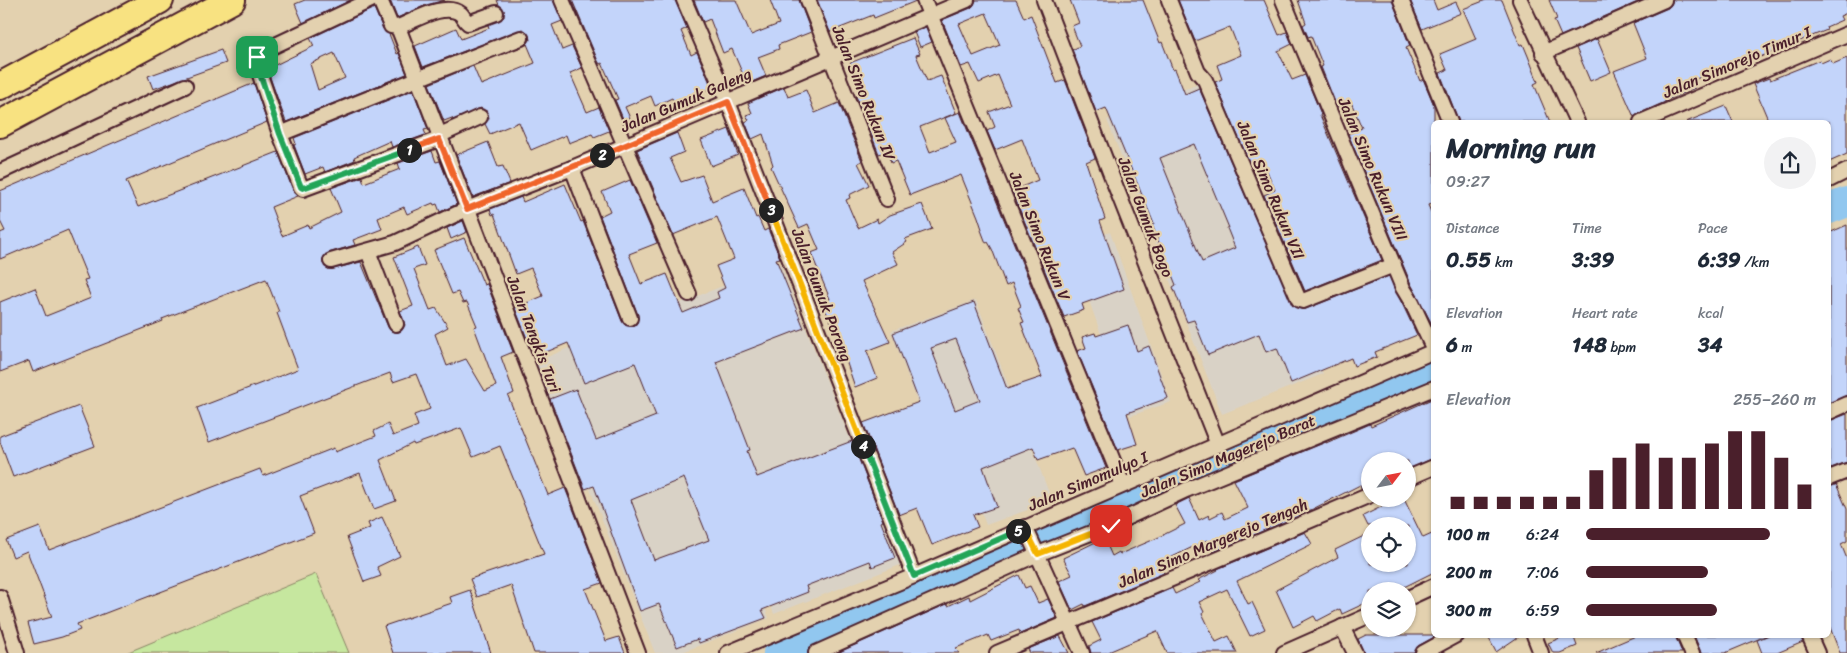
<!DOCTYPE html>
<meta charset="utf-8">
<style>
body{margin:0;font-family:Sriracha,sans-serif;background:#f2f2f3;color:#1f2937;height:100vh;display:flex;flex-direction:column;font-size:19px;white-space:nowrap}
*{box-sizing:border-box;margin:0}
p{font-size:16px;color:#747a83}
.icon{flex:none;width:28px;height:28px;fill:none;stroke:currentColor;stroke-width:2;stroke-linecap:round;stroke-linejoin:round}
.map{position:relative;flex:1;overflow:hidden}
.details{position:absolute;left:1431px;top:120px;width:400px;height:518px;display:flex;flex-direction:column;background:#fff;border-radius:8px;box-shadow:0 1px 4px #0004}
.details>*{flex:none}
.needle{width:32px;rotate:58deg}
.buttons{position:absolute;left:1361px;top:452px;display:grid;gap:10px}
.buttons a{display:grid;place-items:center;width:55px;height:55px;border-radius:50%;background:#fff;box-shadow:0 1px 4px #0004;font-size:25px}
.pin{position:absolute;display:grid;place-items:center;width:42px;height:42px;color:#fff;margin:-21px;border-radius:10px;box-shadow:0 2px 8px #0006}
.km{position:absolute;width:25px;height:25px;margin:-12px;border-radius:50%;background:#222;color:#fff;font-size:14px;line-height:25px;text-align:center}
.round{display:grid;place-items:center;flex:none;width:52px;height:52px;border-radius:26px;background:#f2f2f3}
.head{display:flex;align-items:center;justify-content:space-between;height:85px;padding:0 15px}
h1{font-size:28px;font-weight:800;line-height:38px}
.stats{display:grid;grid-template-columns:repeat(3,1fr);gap:8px;height:85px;padding:5px 15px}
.stats div{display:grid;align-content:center}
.stats b{font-size:21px;font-weight:800}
.stats small{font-size:14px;font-weight:400}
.stats p{font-size:14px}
.chart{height:140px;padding:10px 15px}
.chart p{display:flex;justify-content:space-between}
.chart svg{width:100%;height:90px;margin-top:5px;stroke:#4a1f2b;stroke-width:6}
ul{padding:0 15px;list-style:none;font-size:16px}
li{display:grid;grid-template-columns:80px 60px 1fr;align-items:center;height:38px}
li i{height:12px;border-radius:6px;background:#4a1f2b}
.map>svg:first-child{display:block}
</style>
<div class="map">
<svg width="1847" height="653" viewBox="0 0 1847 653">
<rect width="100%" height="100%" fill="#e3d1af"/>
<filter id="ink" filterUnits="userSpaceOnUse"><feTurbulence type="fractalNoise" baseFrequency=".02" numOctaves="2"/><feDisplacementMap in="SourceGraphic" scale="10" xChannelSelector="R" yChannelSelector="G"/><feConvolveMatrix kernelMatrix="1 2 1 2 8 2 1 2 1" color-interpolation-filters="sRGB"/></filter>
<g filter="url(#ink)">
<!-- built -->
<g fill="#d9d2c6">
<path d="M1205,81l118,293 -101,40 -115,-294z"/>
<path d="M1110,232l61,170 -41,14 -60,-169z"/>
<path d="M780,263l120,302 -126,49 -119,-301z"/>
<path d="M976,300l76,201 -66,24 -44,-118 -20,8 -31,-84z"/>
<path d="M653,312l46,125 -83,41 -35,14 -50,-128z"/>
<path d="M700,440l69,178 -89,35h-25l-65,-164 30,-11z"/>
</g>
<!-- green -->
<path fill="#c6e79f" stroke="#888365" d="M316,574l33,79h-223z"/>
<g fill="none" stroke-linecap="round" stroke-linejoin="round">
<!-- river -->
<g stroke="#91c7ef" stroke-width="30">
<path d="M1829,209l18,-7"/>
<path d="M778,653l656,-279"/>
</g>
</g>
<!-- building -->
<g fill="#c3d4fa" stroke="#4a1f2b" fill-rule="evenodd">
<path d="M305,0h46l-48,23 -8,-19z"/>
<path d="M390,0h55l-19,5 -29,13z"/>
<path d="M497,0h56l9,21 -10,4 10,25 10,-4 10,22 -12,5 17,39 12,-5 10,24 -15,6 -2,-3 -23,9 -3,-8 -35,15 -12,-28 -29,12 -5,-10 4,-6 -1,-4 -7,-6 -28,12 -1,-2 -8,3 -15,-37 44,-18 8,19 54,-22 -8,-19 3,-4 -1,-5 -3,-4 -4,-2 -99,38 -8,-21 41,-18 5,11 28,-11 -1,-3 16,-8v-7l-5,-5z"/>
<path d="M572,0h103l12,28 -6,3 10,24 6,-3 15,36 -38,14 -2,-4 -17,8 -4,-10 -26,11 5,11 -6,3 -9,-21 3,-1 -16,-36 -2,1 -2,-3z"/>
<path d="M694,0h42l15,35 28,-11 -9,-24h29l12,32 -33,13 1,4 -21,8 8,19 -19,8 -15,-35 -9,4 -13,-34 -7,3z"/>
<path d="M817,0h98l1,1 -42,17 -1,-3 -43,17z"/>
<path d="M976,0h40l8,18 7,-3 26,68 8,-3 30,78 -9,4 19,57 -5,2 24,68 -42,15 2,6 -20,7 -52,-126 26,-11 -16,-41 -27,11 -8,-19 8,-4 -6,-15 21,-8 -12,-29 -19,8 -9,-19 -9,3 -19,-47 29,-12 3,-3zM986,13l14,32 -27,11 -14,-32z"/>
<path d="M1070,0h73l17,43 2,-1 11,28 2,-1 10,25 14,-6 94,218 8,3h5l83,-33 28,59 -42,17 2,5 -23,9 -3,-8 -60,25 -14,-35 -11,4 -7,-18 -51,21 -14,-35 -7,2 -14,-35 3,-2 -24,-60 2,-1 -48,-116 -10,4 -24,-62 8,-4 -8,-20 7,-3zM1194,144l35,84h-2l8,20 -33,14 -42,-104z"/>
<path d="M1178,0h86l15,35 8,-3 5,12 -14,7 14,29 13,-5 16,39 -1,1 62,145 -77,31 -41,-96 11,-5 -11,-26 -12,5 -37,-87 7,-3 -5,-14 24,-10 -11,-28 -35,14z"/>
<path d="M1298,0h94l18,46 -4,2 14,33 3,-2 11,26v97l-6,3 6,14v109l-23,-44 -63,-150 14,-6 -11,-26 -14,5 -16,-40 2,-1 -12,-30 -3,1 -5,-12 3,-2z"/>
<path d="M1410,0h23l4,10 19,-8 5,11 -39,16z"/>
<path d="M1486,0h16l18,45 3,-1 5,12 10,26 -4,2 16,38h-91l-19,-49 7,-3 -7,-16 36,-15 -13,-30z"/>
<path d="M1549,0h93l-81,36 -7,-16 3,-1z"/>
<path d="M1673,0h174v13l-7,3 2,4 -16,7 1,3 -67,27 -1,-4 -68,28 4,7 -30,13v1l-27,12 -4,3 -20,-46 33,-13 -14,-35 35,-15 3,-3z"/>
<path d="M374,8l9,21 6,5 8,20 2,-1 8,21 -121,48 -19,-53 47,-23 -4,-8zM334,53l11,25 -27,12 -8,-26z"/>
<path d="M926,27l6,15 -12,5 -6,-15z"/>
<path d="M913,38l7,16 -4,1 11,26 14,-5 15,37 -36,14 10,25 26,-10 -11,-24 15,-6 146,356 -22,8 -12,-28 -34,12 -5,-13 -50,20 14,40 -24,8 5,12 -46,18 -15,-37 -18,7 -36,-92 56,-21 -26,-69 81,-31 33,87 35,-12 -21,-54 3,-1 -6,-14 3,-2 -9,-23 -6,3 -14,-37 -4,-7 -2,1 -5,-13 1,-1 -4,-12 -17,-42 -51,20 -14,-34 -5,2 -4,-12 -8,3 -23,-58 6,-2 -12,-31zM956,339l24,61 -25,10 -24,-62z"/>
<path d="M1597,39l14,33 -21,9 -14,-33z"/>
<path d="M221,50l5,13 -73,26 -5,-13z"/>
<path d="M1847,58v96l-18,8v-40h-60l-16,-38 16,-6 1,2 50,-20 1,3 9,-4 3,5z"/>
<path d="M254,83l13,39 -141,59 12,26 140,-55 15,38 5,6 -27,11 11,29 26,-11 1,3 32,-16 -10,-24 31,-11 2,6 36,-14 -2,-6 34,-12 4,11 4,-1 17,43 -17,8 -3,-8 -3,1 -1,-2 -26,11 -3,-7 -26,11 4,11 -29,11 2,5 -27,8 -5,5v6l5,5h5l28,-7 27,65 3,4 8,1 3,-2 3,-5 -5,-14 13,-5 -19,-49 24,-10 7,18 -11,4 16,41 6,-2 12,19 -13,7 12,32 19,-7 19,32 11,-5 -22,-59 3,-1 -10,-24 -4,1 -5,-11 -6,2 -18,-44 30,-12 20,47 3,-1 26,68 -12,5 13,36 -6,3 40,99 17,-7 37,95 -17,6 21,52 13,-4 6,16h-91l-23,-68 -34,12 -7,-18 74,-25 -44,-108 -27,11 -12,-29 -47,17 -1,-2 -33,17 16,41 -22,8 -14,-36 -60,23 14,37 -237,91 3,6 -18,7 -28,7 -6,-21 24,-6 -25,-66 -14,6 -7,-17 34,-13 9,23 211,-81 3,7 71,-28 1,4 41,-16 -2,-5 14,-7 5,12 25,-10 -4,-11 16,-6 -14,-35 -23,8 -3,-9 -181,69 -12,-34 101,-39 -21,-56 2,-1 -13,-33 -104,40 1,2 -130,51 -4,-11 -29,11v-70l35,-14 11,28 45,-18 -7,-18 4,-1 -20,-49 -68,29v-26l5,-2 -5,-10v-30z"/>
<path d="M784,87l4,10 18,-7 9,23 24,-10 23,58 -4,2 11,22 -20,10 1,3 -4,2 12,28 19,-9 1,4 12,-8 32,-11 10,25 -27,10 2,3 -15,10 6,12 -36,17 28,61 -23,9 10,27 -22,9 -18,-53 -15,-31 8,-4 -19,-46 8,-3 -11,-26 -9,4 -28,-61 2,-2 -10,-31 -11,5 -7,-17 4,-2 -3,-5 6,-2 -4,-10z"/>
<path d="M413,90l15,39 -4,1 2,5 -34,12 -2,-6 -36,16 1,3 -30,12 -2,-5 -18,7 -11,-29 2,-1 -2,-6z"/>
<path d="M1726,106l7,16h-47z"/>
<path d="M729,129l9,26 -27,11 -10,-26z"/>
<path d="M677,133l7,19 -14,6 11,24 21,-7 10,26 32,-13 12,30 2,-1 6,14 4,-2 12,29 -4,1 28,69 -88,34 34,88 -3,1 10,26 95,-36 31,80 -2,1 14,36 -23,9 -2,-6 -64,25 2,6 -46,18 4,8 -67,25 -1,-4 -21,8 -18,-43 -19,7 -46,-125 -9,3 -35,-90 26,-10 20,51 60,-24 -21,-53 -51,20 -16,-40 -29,12 -5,-11 -4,2 -15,-38 28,-12 -12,-28 -15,6 -22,-60 -2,1 -2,-6 31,-12 2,5 42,-18 16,38 2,-1 39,100 3,4 8,1 4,-3 1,-8 -38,-99 10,-5 -8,-19 28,-12 27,63 -28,11 12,30 26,-10 16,39 36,-15 -2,-6 8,-4 -9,-22 18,-7 -17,-42 -44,18 -36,-85zM684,478l25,62 -55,20 -23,-60z"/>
<path d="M488,142l10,25 5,-1 7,17 -37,14 -17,-42z"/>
<path d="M463,221l4,11 -16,7 -4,-11z"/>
<path d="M1847,225v170l-18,8v-170z"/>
<path d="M1128,325l9,26 12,-5 19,52 -41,15 10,31 -19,6 -41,-99 9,-3 -4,-11 13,-4 1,3z"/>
<path d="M1434,398v60l-26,11v-8h-38v25l-9,3 -1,-4 -57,29 -90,38 -6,-12 -47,23 4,10 -79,33 -1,-2 -12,6 -13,-29 13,-6 -9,-17 41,-20 8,18 7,-4 1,2 35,-15 30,-15 -10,-19 14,-7 10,22 10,-5 1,3 12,-6 3,7 23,-11 -14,-28 92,-38v1l44,-19 1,2z"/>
<path d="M79,406l16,40 -82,31 -13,-35v-6z"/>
<path d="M1847,414v48l-18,7v-48z"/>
<path d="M1836,484l11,25v32l-6,3 6,15v94h-7l-11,-28v-138z"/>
<path d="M1397,499h7l19,39 11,-5v39l-38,19h-26v10l-28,13 -2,-5 -23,12 -3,-5 -21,11 -17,-37 62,-33 -3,-7 35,-17v31h38v-38h-40l-5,-10z"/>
<path d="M382,517l18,39 -23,11 4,9 -17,6 -17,-45 23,-9 -2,-5z"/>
<path d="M1305,532l7,12 -75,37 11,23 4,-2 13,27 -15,7 -23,-47 -28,13 5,10 -2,1 14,29 13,-6 8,17h-70l-10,-22 -51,22h-15l-2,-7 12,-6 -9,-18 80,-34 3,6 25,-12 -2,-2 20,-10 -1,-1z"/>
<path d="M1019,575l6,13 5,-2 8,17 10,-4 9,19 -37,16 -1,-4 -28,11 -3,-6 -32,13 3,5h-122l110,-49 1,2 21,-10 1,4z"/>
<path d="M470,590l21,63h-98l-9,-27 68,-23 -2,-6z"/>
<path d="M1366,635h72l-20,11 -4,7h-50l-6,-14z"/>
<path d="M1487,635h34l-25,17z"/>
<path d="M1567,635h6l4,11 -17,7h-7l-5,-10z"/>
<path d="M1638,635h37l7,18h-86z"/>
<path d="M1694,635h74l-43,18h-24z"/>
<path d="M1769,635h31l3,7 -26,11h-15l-5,-13z"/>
<path d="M1060,636l9,17h-39l-2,-4z"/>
</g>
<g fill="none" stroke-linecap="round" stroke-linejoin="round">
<defs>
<g id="minor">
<path d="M371,0l-108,51 -6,6 -1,6 24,71 21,53 2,2 136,-50"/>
<path d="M380,0l11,26 7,1"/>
<path d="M562,0l127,294"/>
<path d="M684,0l44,102 186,474"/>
<path d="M808,0l79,199"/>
<path d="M924,0l199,485"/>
<path d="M1044,0l71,185 103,260"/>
<path d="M1169,0l29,72 7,8 94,220 4,1 91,-36"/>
<path d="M1283,0l120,288 9,15 22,47"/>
<path d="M1401,0l49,122"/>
<path d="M1520,0l57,122"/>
<path d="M398,27l240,626"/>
<path d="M398,27c16,-6 47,-26 63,-13 3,3 4,7 7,9l28,-10"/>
<path d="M1543,53l121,-53"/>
<path d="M1641,122l206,-88"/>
<path d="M280,134c80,-32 161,-65 241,-96"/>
<path d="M438,136l42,-19"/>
<path d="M572,168l58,150"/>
<path d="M0,172l185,-86"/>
<path d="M1829,180l18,-9"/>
<path d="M368,251l28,73"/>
<path d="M331,261l64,-18 72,-34 105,-41 395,-168"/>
<path d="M1829,412l18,-8"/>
<path d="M1408,478l26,-11"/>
<path d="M1829,478l18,-7"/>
<path d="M1025,527l57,126"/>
<path d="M0,597l17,56"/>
<path d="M1408,598l26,-12"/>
<path d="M1342,627l13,26"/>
<path d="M1534,635l7,18"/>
<path d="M1684,635l8,18"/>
<path d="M1809,635l8,18"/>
<path d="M728,653l186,-77 520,-225"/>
<path d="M816,653l222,-99 73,-29 75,-35 248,-102"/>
<path d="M997,653l373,-158"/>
<path d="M1284,653l86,-38"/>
<path d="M1423,653l33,-18"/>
</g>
<g id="motorway">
<path d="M0,86l160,-86"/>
<path d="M0,124l232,-124"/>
</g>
</defs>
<!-- minor casing -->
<use href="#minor" stroke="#4a1f2b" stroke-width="18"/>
<!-- motorway casing -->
<use href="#motorway" stroke="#4a1f2b" stroke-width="30"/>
<!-- minor -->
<use href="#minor" stroke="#e3d1af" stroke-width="14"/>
<!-- motorway -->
<use href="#motorway" stroke="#f8e281" stroke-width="26"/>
</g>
</g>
<g fill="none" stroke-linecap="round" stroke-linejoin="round" filter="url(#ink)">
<defs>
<path id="split-1" d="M257,57l-1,5 24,72 21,53 2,1 106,-38"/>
<path id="split-2" d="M409,150l30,-11 28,70 135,-54"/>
<path id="split-3" d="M602,155l126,-53 43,108"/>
<path id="split-4" d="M771,210l92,236"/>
<path id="split-5" d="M863,446l51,130 104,-45"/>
<path id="split-6" d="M1018,531l7,-3 13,26 73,-28"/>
</defs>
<!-- split-1 casing -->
<use href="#split-1" stroke="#fff" stroke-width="10"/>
<!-- split-2 casing -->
<use href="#split-2" stroke="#fff" stroke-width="10"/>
<!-- split-3 casing -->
<use href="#split-3" stroke="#fff" stroke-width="10"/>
<!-- split-4 casing -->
<use href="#split-4" stroke="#fff" stroke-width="10"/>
<!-- split-5 casing -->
<use href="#split-5" stroke="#fff" stroke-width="10"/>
<!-- split-6 casing -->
<use href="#split-6" stroke="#fff" stroke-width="10"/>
<!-- split-1 -->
<use href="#split-1" stroke="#22a559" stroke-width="6"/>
<!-- split-2 -->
<use href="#split-2" stroke="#f0652b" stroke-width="6"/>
<!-- split-3 -->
<use href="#split-3" stroke="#f0652b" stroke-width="6"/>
<!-- split-4 -->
<use href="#split-4" stroke="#f5b400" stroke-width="6"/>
<!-- split-5 -->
<use href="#split-5" stroke="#22a559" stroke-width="6"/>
<!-- split-6 -->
<use href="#split-6" stroke="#f5b400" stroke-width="6"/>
</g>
<g text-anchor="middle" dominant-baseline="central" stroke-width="4.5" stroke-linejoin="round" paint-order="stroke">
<!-- street labels -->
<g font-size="16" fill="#4a1f2b" stroke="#e3d1af">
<text transform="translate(1737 62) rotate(-23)">Jalan Simorejo Timur I</text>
<text transform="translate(864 93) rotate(68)">Jalan Simo Rukun IV</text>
<text transform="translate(686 100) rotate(-23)">Jalan Gumuk Galeng</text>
<text transform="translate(1373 169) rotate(67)">Jalan Simo Rukun VIII</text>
<text transform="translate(1271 190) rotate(67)">Jalan Simo Rukun VII</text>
<text transform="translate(1146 217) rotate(69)">Jalan Gumuk Bogo</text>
<text transform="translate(1040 236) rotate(68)">Jalan Simo Rukun V</text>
<text transform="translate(822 295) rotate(69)">Jalan Gumuk Porong</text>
<text transform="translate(534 334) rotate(69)">Jalan Tangkis Turi</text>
<text transform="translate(1228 456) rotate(-23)">Jalan Simo Magerejo Barat</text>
<text transform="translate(1088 481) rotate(-23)">Jalan Simomulyo I</text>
<text transform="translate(1213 543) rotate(-23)">Jalan Simo Margerejo Tengah</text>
</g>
</g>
</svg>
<div class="buttons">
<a><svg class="needle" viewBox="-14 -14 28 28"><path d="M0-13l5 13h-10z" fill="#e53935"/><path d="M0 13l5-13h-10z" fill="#747a83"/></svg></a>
<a><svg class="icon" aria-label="locate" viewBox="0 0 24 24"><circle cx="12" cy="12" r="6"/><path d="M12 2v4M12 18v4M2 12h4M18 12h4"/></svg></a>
<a><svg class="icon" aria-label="layers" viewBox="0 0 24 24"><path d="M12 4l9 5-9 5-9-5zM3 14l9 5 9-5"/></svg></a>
</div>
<div class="pin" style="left:257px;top:57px;background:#1e9e55"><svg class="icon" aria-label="arrive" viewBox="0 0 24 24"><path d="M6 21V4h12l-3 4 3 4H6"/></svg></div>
<div class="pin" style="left:1111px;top:526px;background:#d93025"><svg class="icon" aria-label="check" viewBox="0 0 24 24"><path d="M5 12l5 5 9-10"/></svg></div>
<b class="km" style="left:409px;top:150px">1</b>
<b class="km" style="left:602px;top:155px">2</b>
<b class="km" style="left:771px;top:210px">3</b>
<b class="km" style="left:863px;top:446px">4</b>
<b class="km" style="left:1018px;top:531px">5</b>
<section class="details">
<div class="head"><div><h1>Morning run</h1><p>09:27</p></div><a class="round"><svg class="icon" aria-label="share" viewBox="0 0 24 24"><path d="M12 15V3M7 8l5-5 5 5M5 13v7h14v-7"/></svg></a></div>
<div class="stats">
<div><p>Distance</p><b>0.55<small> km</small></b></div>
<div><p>Time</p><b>3:39</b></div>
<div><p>Pace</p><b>6:39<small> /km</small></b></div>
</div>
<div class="stats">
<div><p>Elevation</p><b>6<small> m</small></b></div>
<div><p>Heart rate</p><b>148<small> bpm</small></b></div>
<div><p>kcal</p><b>34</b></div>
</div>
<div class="chart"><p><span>Elevation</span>255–260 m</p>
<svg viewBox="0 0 160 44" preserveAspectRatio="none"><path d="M5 44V38M15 44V38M25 44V38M35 44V38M45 44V38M55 44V38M65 44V25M75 44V19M85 44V12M95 44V19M105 44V19M115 44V12M125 44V6M135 44V6M145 44V19M155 44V32"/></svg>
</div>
<ul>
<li><b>100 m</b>6:24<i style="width:80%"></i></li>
<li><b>200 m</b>7:06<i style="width:53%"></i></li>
<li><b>300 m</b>6:59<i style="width:57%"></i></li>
</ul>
</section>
</div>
